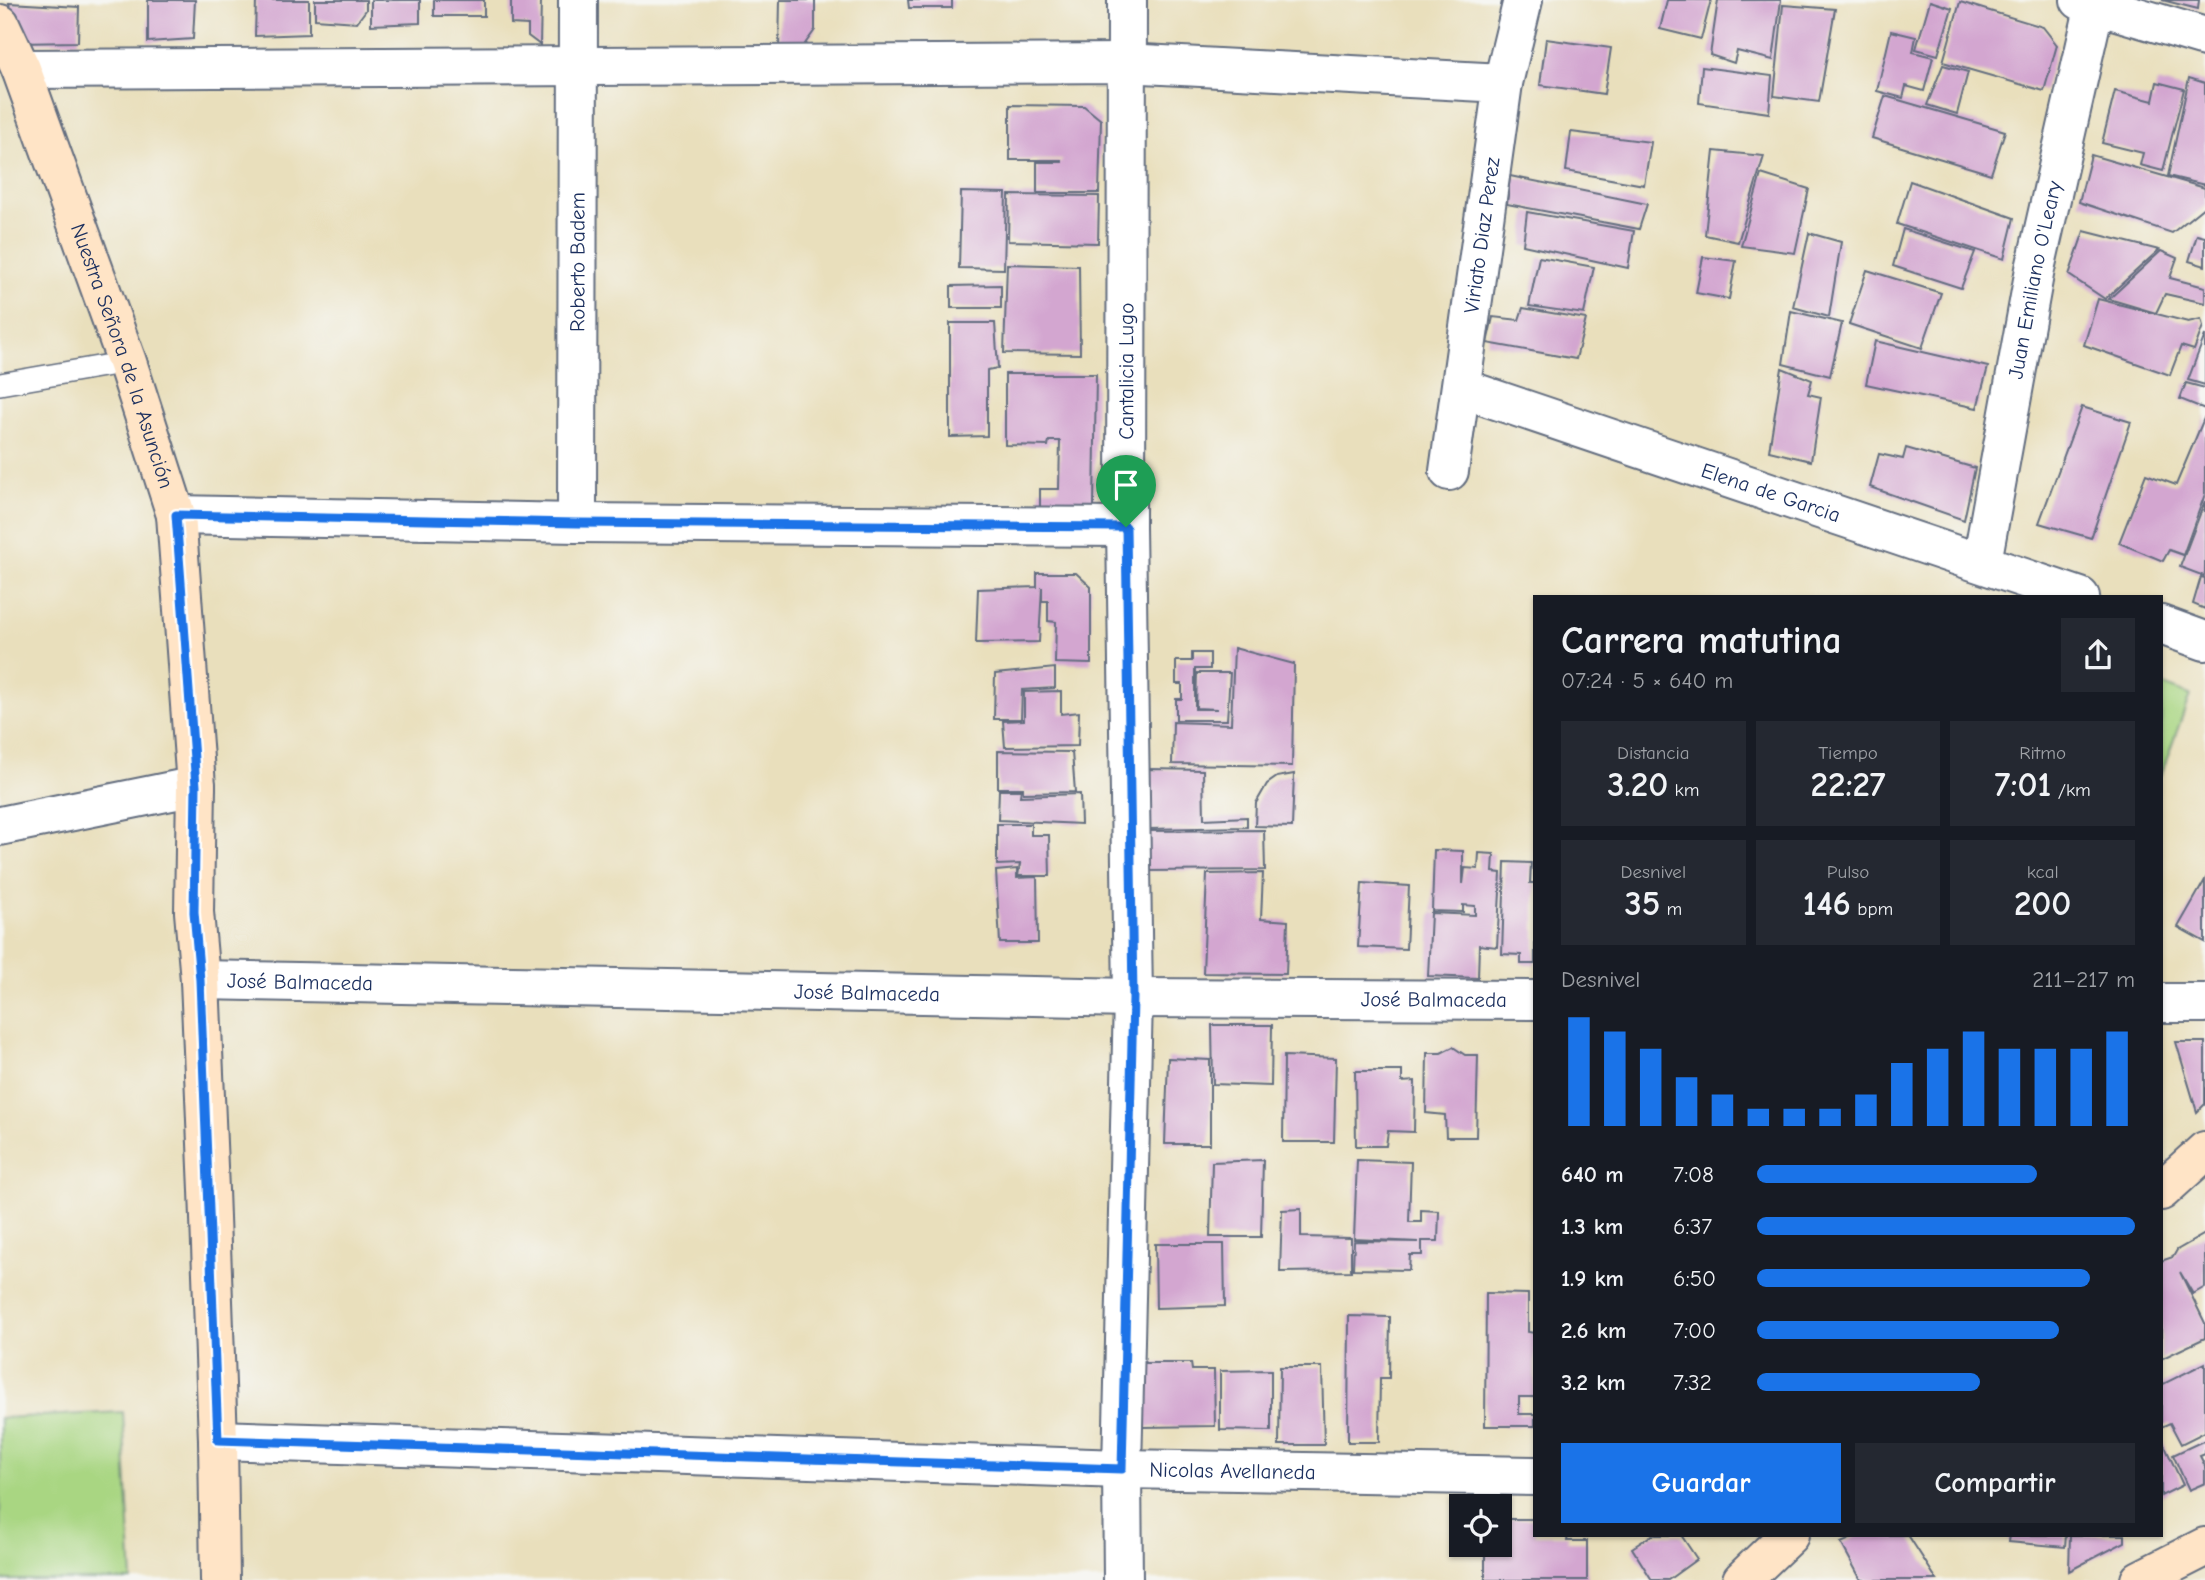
<!DOCTYPE html>
<html lang="es">
<meta charset="utf-8">
<style>
body{margin:0;font-family:"Comic Neue",sans-serif;background:#242831;color:#f1f3f6;height:100vh;display:flex;flex-direction:column;font-size:26px;white-space:nowrap}
*{box-sizing:border-box;margin:0}
p{font-size:23px;color:#9ea1a6}
.icon{flex:none;width:38px;height:38px;fill:none;stroke:currentColor;stroke-width:2;stroke-linecap:round;stroke-linejoin:round}
.map{position:relative;flex:1;overflow:hidden}
.drawer{position:absolute;left:1533px;top:595px;width:630px;height:942px;display:flex;flex-direction:column;background:#171b24;border-radius:0px;box-shadow:0 2px 5px #0004}
.drawer>*{flex:none}
.fabs{position:absolute;left:1449px;top:1494px;display:grid;gap:14px}
.fabs a{display:grid;place-items:center;width:63px;height:63px;border-radius:0px;background:#171b24;box-shadow:0 2px 5px #0004;font-size:35px}
.pin{position:absolute;display:grid;place-items:center;width:60px;height:60px;color:#fff;margin:-72px -30px;border-radius:50% 50% 50% 0;rotate:-45deg;box-shadow:0 0 7px #0007}
.pin .icon{rotate:45deg}
.round{display:grid;place-items:center;flex:none;width:74px;height:74px;border-radius:0px;background:#242831}
.summary{display:flex;align-items:center;justify-content:space-between;height:119px;padding:0 28px}
h1{font-size:38px;font-weight:700;line-height:52px}
.figures{display:grid;grid-template-columns:repeat(3,1fr);gap:10px;height:119px;padding:7px 28px}
.figures div{display:grid;align-content:center;border-radius:0px;background:#242831;text-align:center}
.figures b{font-size:35px;font-weight:700}
.figures small{font-size:19px;font-weight:400}
.figures p{font-size:19px}
.chart{height:196px;padding:14px 28px}
.chart p{display:flex;justify-content:space-between}
.chart svg{width:100%;height:126px;margin-top:7px;stroke:#1a73e8;stroke-width:6}
.primary-button{display:flex;gap:14px;margin-top:auto;padding:14px 28px}
.primary-button a{flex:1;height:80px;border-radius:0px;background:#1a73e8;color:#fff;font-size:28px;font-weight:700;line-height:80px;text-align:center}
.primary-button a+a{background:#242831;color:#f1f3f6}
ul{padding:0 28px;list-style:none;font-size:23px}
li{display:grid;grid-template-columns:112px 84px 1fr;align-items:center;height:52px}
li i{height:18px;border-radius:9px;background:#1a73e8}
.map>svg:first-child{display:block}
</style>
<div class="map">
<svg width="2205" height="1580" viewBox="0 0 2205 1580">
<rect width="100%" height="100%" fill="#f6f6f2"/>
<filter id="ink" filterUnits="userSpaceOnUse"><feTurbulence type="fractalNoise" baseFrequency=".0143" numOctaves="2"/><feDisplacementMap in="SourceGraphic" scale="14" xChannelSelector="R" yChannelSelector="G"/><feConvolveMatrix kernelMatrix="1 2 1 2 8 2 1 2 1" color-interpolation-filters="sRGB"/></filter>
<filter id="wash" filterUnits="userSpaceOnUse"><feTurbulence type="fractalNoise" baseFrequency=".00686" numOctaves="4" result="noise"/><feDisplacementMap in="SourceGraphic" scale="28" xChannelSelector="R" yChannelSelector="G"/><feGaussianBlur stdDeviation="1.57" result="paint"/><feColorMatrix in="noise" values="0 0 0 0 0 0 0 0 0 0 0 0 0 0 0 0 0 1.4 0 .05"/><feComposite in="paint" operator="in"/></filter>
<g filter="url(#wash)">
<rect width="100%" height="100%" fill="#e9dfbc"/>
<!-- pitch -->
<g fill="#a9d682" stroke="#628270" stroke-width="2">
<path d="M2161,684l29,11 -29,80z"/>
<path d="M123,1412l9,168h-132v-162z"/>
</g>
<g id="blocks">
<!-- building -->
<g fill="#d3a6d0">
<path d="M148,0h47l-2,39 -45,3z"/>
<path d="M256,0h53v34l-54,2z"/>
<path d="M315,0h51v10l-9,12 -42,-3z"/>
<path d="M371,0h49v23l-49,2z"/>
<rect x="434" y="0" width="50" height="16"/>
<path d="M511,0h30l-1,45 -12,-9v-11l-17,-1z"/>
<path d="M780,0h35v30l-16,22 -20,-1z"/>
<path d="M908,0h44v8h-43z"/>
<path d="M1667,0h44l-10,39 -41,-10z"/>
<path d="M1718,0h63l-8,60 -36,-9 -3,12 -24,-8z"/>
<path d="M2162,0h37l-1,9z"/>
<path d="M1930,1l22,7 -14,47 -22,-6z"/>
<path d="M1960,2l83,25 14,18 -13,46 -101,-29z"/>
<path d="M9,3l70,4 -1,35 -62,1z"/>
<path d="M1783,5l52,4 -16,93 -45,-6z"/>
<path d="M1891,31l25,6 -3,15 20,5 -9,34 -18,-5 -3,12 -26,-7z"/>
<path d="M1546,39l65,9 -7,46 -64,-9z"/>
<path d="M1943,65l25,7 -11,42 -30,-9z"/>
<path d="M1702,67l70,9 -3,37 -70,-10z"/>
<path d="M2189,78l16,5v102l-37,-9z"/>
<path d="M2157,82l27,7 -21,82 -23,-6 3,-12 -41,-10 13,-52 38,10z"/>
<path d="M1885,96l120,35 -14,43 -119,-36z"/>
<path d="M1010,105l74,1 17,14 -2,73h-62v-31h25v-2h-52z"/>
<path d="M1571,132l80,10 -7,43 -78,-14z"/>
<path d="M1714,151l50,5 -26,86 -33,-7z"/>
<path d="M2091,155l114,33v18l-33,27 -93,-31z"/>
<path d="M1761,174l48,15 -14,64 -54,-7z"/>
<path d="M1510,176l137,28 -8,25 -132,-25z"/>
<path d="M1910,181l104,37 -10,41 -107,-35z"/>
<path d="M961,192l45,1 -2,76 -45,-1z"/>
<path d="M1009,195l90,1 -1,47 -90,-2z"/>
<path d="M1527,212l107,19 -6,37 -105,-23z"/>
<path d="M1903,229l72,23 -14,36 -68,-22z"/>
<path d="M2084,231l75,19 -54,49 -36,-24z"/>
<path d="M1809,233l32,9 -12,75 -36,-10z"/>
<path d="M2197,235l8,2v29l-16,-5z"/>
<path d="M2161,251l16,7 -7,20 35,9v16l-40,-9 -9,19 -47,-14z"/>
<path d="M1539,257l55,10 -10,47 -55,-8z"/>
<path d="M1703,257l33,4 -7,38 -33,-6z"/>
<path d="M1007,264l72,2 1,88 -76,-1z"/>
<path d="M1867,270l74,23 -19,55 -73,-24z"/>
<path d="M1001,285v23h-50v-22z"/>
<path d="M2098,299l90,23 13,-3 2,7 -9,24 -13,-4 -11,29 -86,-30z"/>
<path d="M1523,308l63,11 -10,40 -89,-16 6,-26 26,3z"/>
<path d="M1791,311l51,12 -12,53 -47,-12z"/>
<path d="M950,323h45l3,45 -11,2v66l-37,1z"/>
<path d="M2205,335v50l-17,-5z"/>
<path d="M1875,341l113,26 -11,41 -111,-24z"/>
<path d="M1782,368l30,12 -4,14 13,3 -10,64 -42,-10z"/>
<path d="M1005,374h91l-2,133 -9,7h-45v-25h19l1,-48h-11l-1,5 -43,-1z"/>
<path d="M2186,383l19,5v21l-25,-10z"/>
<path d="M2082,407l49,15 -40,116 -52,-15z"/>
<path d="M2205,416v78l-22,61 -14,-5 -6,11 -44,-18 27,-69 30,11z"/>
<path d="M1906,448l69,20 -11,52 -94,-33 9,-33 24,5z"/>
<path d="M2205,501v72l-1,3 -24,-9z"/>
<path d="M1037,573h39l15,14v77l-36,-1 1,-41 -8,-1v-20h-6v-14l-3,55 -63,1 2,-54 59,-2z"/>
<path d="M2201,577l4,1v31l-12,-5z"/>
<path d="M1234,648l60,16 -2,102 -120,-2 1,-42 58,2z"/>
<path d="M1192,653h18v16h-15v40h22l-21,-1 1,-35h33l-3,47h-51v-21h6v-15h-6v-23h16z"/>
<path d="M1055,668v20l-33,2 -1,29h-27l1,-45z"/>
<path d="M1061,691v23l18,-2 -1,34 -73,1 -2,-26 21,-1v-28z"/>
<path d="M998,751l74,1 3,40 -52,1v-5h-25z"/>
<path d="M1149,769l54,1 1,49 43,-2v10l-99,2z"/>
<path d="M1294,774l-2,53 -37,-1 1,-23 11,-19 10,-7z"/>
<path d="M999,790h22l-1,6 60,-2 1,30 -83,-4z"/>
<path d="M997,824h34v11h18l1,41h-32l2,-12 -23,1z"/>
<path d="M1264,830l1,40 -120,1v-40z"/>
<path d="M1434,850l29,1v33l2,-16 13,1 1,-16 15,1 -1,18 8,1 -4,74 -18,-2 -1,33 -50,-2 3,-63 44,2v-9l-12,-1v7l-31,-1z"/>
<path d="M1505,862l26,1 -1,20h5v81h-14v-9l-19,-1z"/>
<path d="M1017,869v9l20,-1 1,66h-38l-4,-72z"/>
<path d="M1263,873l-2,46 27,2 -2,53 -83,-1 4,-99z"/>
<path d="M2205,880v62l-27,-15z"/>
<path d="M1362,883l47,3 -3,63 -48,-2z"/>
<path d="M1212,1025h60l-1,61 -58,-2z"/>
<path d="M2176,1042h29v62l-8,8z"/>
<path d="M1453,1047l12,8h13l-2,82h-30l-1,-22 -19,-2 1,-60h14z"/>
<path d="M1284,1056l52,2 -2,84h-51z"/>
<path d="M1168,1058l42,2v84h-45z"/>
<path d="M1355,1071h47v11l13,-1 -1,51 -26,-1 -2,15h-30z"/>
<path d="M1263,1160l-2,77h-51l2,-75z"/>
<path d="M1357,1160l54,2 -2,60h12v-12l18,1 -1,30h-16v14h-12l-1,15 -56,-1 1,-28 65,1 -65,-3z"/>
<path d="M1301,1209v28l50,1v33l-71,1 2,-62z"/>
<path d="M2205,1234v53l-12,7 -13,-22 25,51v15l-44,21v-98l12,-4 4,-7z"/>
<path d="M1155,1244h69l1,62 -69,2z"/>
<path d="M1486,1293l42,1v38l7,1v64h-16v17h16v12h-50z"/>
<path d="M1349,1316l41,1 -1,61h-9l-1,64h-31z"/>
<path d="M1142,1363h49l1,7h22l1,56 -73,1z"/>
<path d="M2205,1363v69l-24,12 -11,-21 -9,4v-42z"/>
<path d="M1280,1367h42l2,78h-45z"/>
<path d="M1271,1370v61l-51,-1v-59z"/>
<path d="M2161,1438l22,47 -22,11z"/>
<path d="M2205,1440v14l-5,2 5,10v17l-16,7 -16,-35z"/>
<path d="M1507,1519h28v16h33l-1,6h20v39h-102v-35h15v-6h6z"/>
<path d="M1652,1535h29l16,24 -29,21h-16l-20,-32z"/>
<path d="M1859,1535h49l29,45h-76l-20,-37z"/>
<path d="M2010,1535h56l-1,12 -56,-5z"/>
<path d="M2070,1535h55v7l-56,29z"/>
</g>
</g>
</g>
<g filter="url(#ink)">
<use href="#blocks" fill-opacity="0" stroke="#636d7f" stroke-width="2"/>
<g fill="none" stroke-linecap="round" stroke-linejoin="round">
<defs>
<path id="lane" d="M0,384l127,-22"/>
<g id="street">
<path d="M2080,0l125,37"/>
<path d="M21,69l1104,-6 378,20"/>
<path id="s1" d="M1461,388l619,209"/>
<path id="s2" d="M1449,471l54,-388 20,-83"/>
<path d="M176,515l401,8 549,4"/>
<path id="s3" d="M577,523l1,-523"/>
<path id="s4" d="M1982,562l53,-293 61,-269"/>
<path d="M2161,625l44,16"/>
<path d="M0,826l196,-40"/>
<path id="s5" d="M200,980l933,18 402,2"/>
<path d="M2161,1003h44"/>
<path id="s6" d="M218,1440l904,29 413,7"/>
<path id="s7" d="M1123,1580l-1,-111 11,-471 -7,-471 1,-527"/>
</g>
<g id="secondary">
<path id="s8" d="M0,24l21,45 106,293 49,153 20,271 -2,126 6,68 9,210 9,250 2,140"/>
<path d="M2161,1191l44,-40"/>
<path d="M1742,1580l47,-45"/>
<path d="M2140,1580l65,-33"/>
</g>
</defs>
<!-- lane casing -->
<use href="#lane" stroke="#636d7f" stroke-width="24"/>
<!-- street casing -->
<use href="#street" stroke="#636d7f" stroke-width="42"/>
<!-- secondary casing -->
<use href="#secondary" stroke="#636d7f" stroke-width="42"/>
<!-- lane -->
<use href="#lane" stroke="#fff" stroke-width="21"/>
<!-- street -->
<use href="#street" stroke="#fff" stroke-width="38"/>
<!-- secondary -->
<use href="#secondary" stroke="#ffe4c6" stroke-width="38"/>
</g>
</g>
<g fill="none" stroke-linecap="round" stroke-linejoin="round" filter="url(#ink)">
<defs>
<path id="route" d="M176,515l401,8 549,4 7,471 -11,471 -904,-29 -18,-460 -6,-68 2,-126z"/>
</defs>
<!-- route casing -->
<use href="#route" stroke="#fff" stroke-width="14"/>
<!-- route -->
<use href="#route" stroke="#1a73e8" stroke-width="9"/>
</g>
<g text-anchor="middle" dominant-baseline="central" stroke-width="5" stroke-linejoin="round" paint-order="stroke">
<!-- street labels -->
<g font-size="21" fill="#1b2f5e" stroke="#f6f6f2">
<text stroke="none"><textPath href="#s2" startOffset="238">Viriato Diaz Perez</textPath></text>
<text stroke="none"><textPath href="#s3" startOffset="261">Roberto Badem</textPath></text>
<text stroke="none"><textPath href="#s4" startOffset="287">Juan Emiliano O'Leary</textPath></text>
<text stroke="none"><textPath href="#s8" startOffset="354">Nuestra Señora de la Asunción</textPath></text>
<text stroke="none"><textPath href="#s7" startOffset="1209">Cantalicia Lugo</textPath></text>
<text stroke="none"><textPath href="#s1" startOffset="327">Elena de Garcia</textPath></text>
<text stroke="none"><textPath href="#s5" startOffset="100">José Balmaceda</textPath></text>
<text stroke="none"><textPath href="#s5" startOffset="667">José Balmaceda</textPath></text>
<text stroke="none"><textPath href="#s5" startOffset="1234">José Balmaceda</textPath></text>
<text stroke="none"><textPath href="#s6" startOffset="1015">Nicolas Avellaneda</textPath></text>
</g>
</g>
</svg>
<div class="fabs">
<a><svg class="icon" aria-label="locate" viewBox="0 0 24 24"><circle cx="12" cy="12" r="6"/><path d="M12 2v4M12 18v4M2 12h4M18 12h4"/></svg></a>
</div>
<div class="pin" style="left:1126px;top:527px;background:#1e9e55"><svg class="icon" aria-label="arrive" viewBox="0 0 24 24"><path d="M6 21V4h12l-3 4 3 4H6"/></svg></div>
<section class="drawer">
<div class="summary"><div><h1>Carrera matutina</h1><p>07:24 · 5 × 640 m</p></div><a class="round"><svg class="icon" aria-label="share" viewBox="0 0 24 24"><path d="M12 15V3M7 8l5-5 5 5M5 13v7h14v-7"/></svg></a></div>
<div class="figures">
<div><p>Distancia</p><b>3.20<small> km</small></b></div>
<div><p>Tiempo</p><b>22:27</b></div>
<div><p>Ritmo</p><b>7:01<small> /km</small></b></div>
</div>
<div class="figures">
<div><p>Desnivel</p><b>35<small> m</small></b></div>
<div><p>Pulso</p><b>146<small> bpm</small></b></div>
<div><p>kcal</p><b>200</b></div>
</div>
<div class="chart"><p><span>Desnivel</span>211–217 m</p>
<svg viewBox="0 0 160 44" preserveAspectRatio="none"><path d="M5 44V6M15 44V11M25 44V17M35 44V27M45 44V33M55 44V38M65 44V38M75 44V38M85 44V33M95 44V22M105 44V17M115 44V11M125 44V17M135 44V17M145 44V17M155 44V11"/></svg>
</div>
<ul>
<li><b>640 m</b>7:08<i style="width:74%"></i></li>
<li><b>1.3 km</b>6:37<i style="width:100%"></i></li>
<li><b>1.9 km</b>6:50<i style="width:88%"></i></li>
<li><b>2.6 km</b>7:00<i style="width:80%"></i></li>
<li><b>3.2 km</b>7:32<i style="width:59%"></i></li>
</ul>
<div class="primary-button"><a>Guardar</a><a>Compartir</a></div>
</section>
</div>
